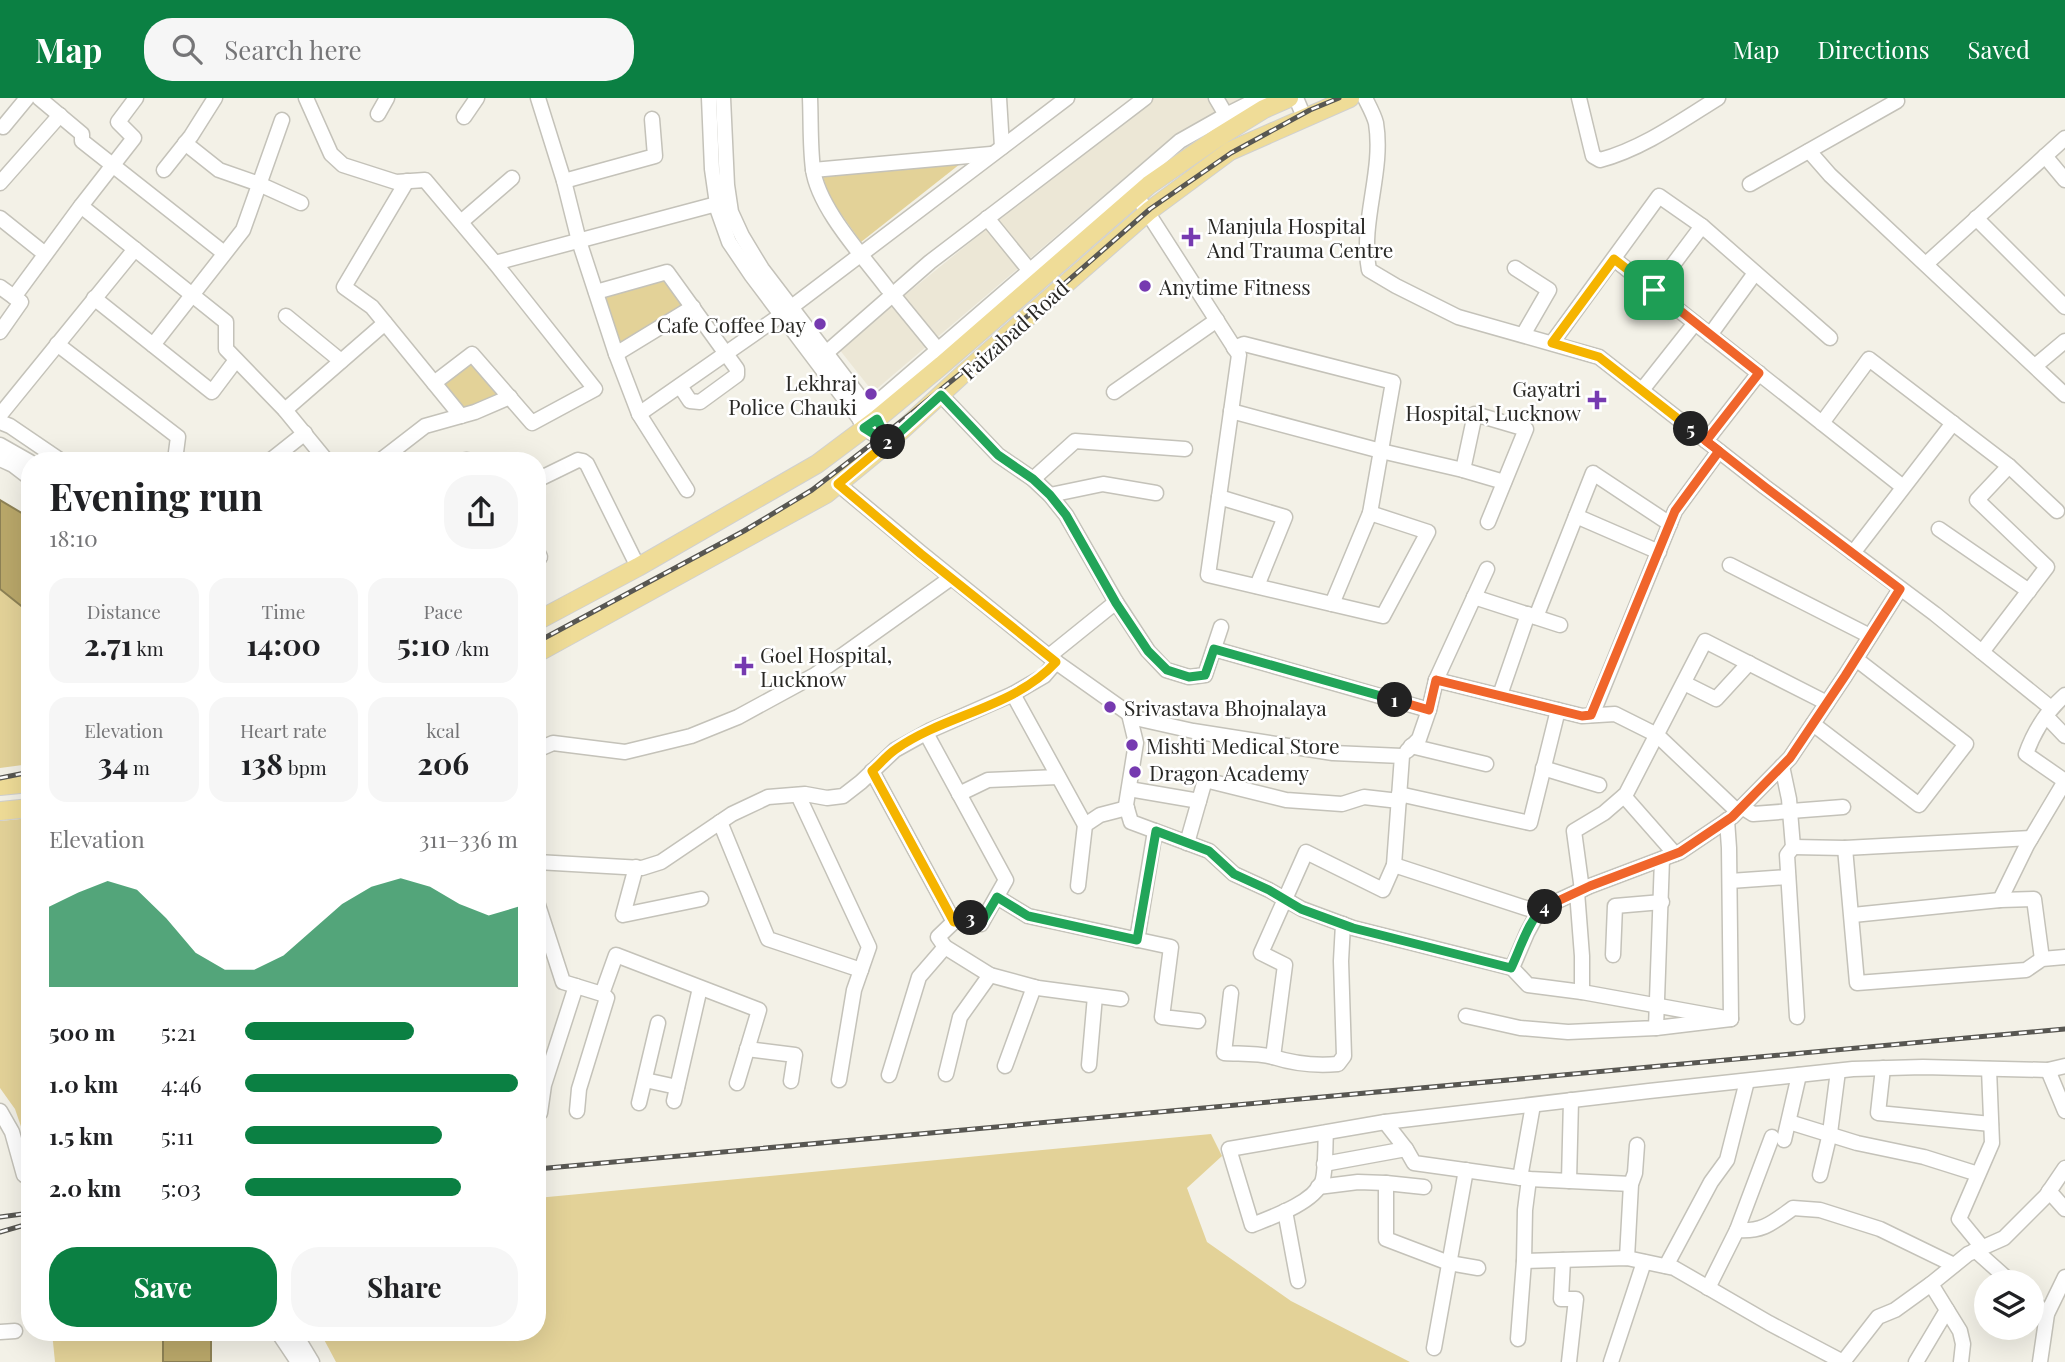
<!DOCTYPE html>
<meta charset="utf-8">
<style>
body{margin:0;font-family:"Playfair Display",serif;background:#f6f6f6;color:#202124;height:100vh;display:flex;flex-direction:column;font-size:26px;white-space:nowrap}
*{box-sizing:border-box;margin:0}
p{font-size:23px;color:#757577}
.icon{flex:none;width:38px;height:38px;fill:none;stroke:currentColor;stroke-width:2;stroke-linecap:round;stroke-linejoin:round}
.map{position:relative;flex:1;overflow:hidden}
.sheet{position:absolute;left:21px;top:354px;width:525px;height:889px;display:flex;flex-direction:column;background:#fff;border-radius:28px;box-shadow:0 7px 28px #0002}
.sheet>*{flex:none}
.controls{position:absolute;left:1974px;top:1172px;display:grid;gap:14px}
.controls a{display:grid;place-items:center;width:70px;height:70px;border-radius:50%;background:#fff;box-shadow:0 7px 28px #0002;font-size:35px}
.pin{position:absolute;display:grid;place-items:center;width:60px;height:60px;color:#fff;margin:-30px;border-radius:14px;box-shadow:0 4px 10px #0006}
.km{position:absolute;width:35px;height:35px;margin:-18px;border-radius:50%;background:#222;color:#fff;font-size:19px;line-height:35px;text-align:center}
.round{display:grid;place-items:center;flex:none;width:74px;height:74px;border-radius:28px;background:#f6f6f6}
.summary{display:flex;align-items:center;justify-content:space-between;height:119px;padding:0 28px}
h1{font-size:38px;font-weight:700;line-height:52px}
.figures{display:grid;grid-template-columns:repeat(3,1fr);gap:10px;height:119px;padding:7px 28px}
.figures div{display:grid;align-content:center;border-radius:18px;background:#f6f6f6;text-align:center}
.figures b{font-size:30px;font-weight:700}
.figures small{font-size:19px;font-weight:400}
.figures p{font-size:19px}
.chart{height:196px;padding:14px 28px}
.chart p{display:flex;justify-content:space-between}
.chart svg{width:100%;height:126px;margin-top:7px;fill:#0b8043;opacity:.7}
.primary-button{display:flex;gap:14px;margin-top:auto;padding:14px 28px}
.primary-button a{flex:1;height:80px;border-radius:28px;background:#0b8043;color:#fff;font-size:28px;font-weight:700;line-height:80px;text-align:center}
.primary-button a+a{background:#f6f6f6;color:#202124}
ul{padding:0 28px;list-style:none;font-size:23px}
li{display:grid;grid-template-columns:112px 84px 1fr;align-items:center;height:52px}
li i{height:18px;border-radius:9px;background:#0b8043}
header{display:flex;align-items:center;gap:42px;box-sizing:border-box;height:98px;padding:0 35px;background:#0b8043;color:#fff}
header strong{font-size:33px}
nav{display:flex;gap:38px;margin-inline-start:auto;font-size:24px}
.search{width:490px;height:63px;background:#f6f6f6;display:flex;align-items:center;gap:18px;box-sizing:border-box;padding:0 24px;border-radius:28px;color:#757577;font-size:26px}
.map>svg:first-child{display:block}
</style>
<header>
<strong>Map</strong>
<div class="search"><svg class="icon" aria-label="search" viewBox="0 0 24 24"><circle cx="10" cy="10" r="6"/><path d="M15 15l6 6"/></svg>Search here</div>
<nav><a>Map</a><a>Directions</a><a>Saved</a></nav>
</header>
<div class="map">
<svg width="2065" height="1264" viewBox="0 0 2065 1264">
<rect width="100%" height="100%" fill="#f3f1e7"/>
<!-- built -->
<path fill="#ece7d6" d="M1152,0h91l-80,47 -290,247 -34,-43 156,-127z"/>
<!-- green -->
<g fill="#e3d298">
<path d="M960,66l-99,78 -30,-42 -9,-25z"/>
<path d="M661,179l23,31 -66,40 -18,-54z"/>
<path d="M471,259l33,39 -41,17 -25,-29z"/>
<path d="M0,491l30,24v151l-30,4z"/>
<path d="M30,720v335l-15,-44 -15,-21v-267z"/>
<path d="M1211,1036l11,22 -35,32 20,54 84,59 119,61h-1074l-16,-30h217v-134z"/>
<path d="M52,1234h111v30h-108z"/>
</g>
<!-- water -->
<g fill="#baa86a" stroke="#8e8255" stroke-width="2">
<path d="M0,402l30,18v95l-30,-24z"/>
<rect x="163" y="1234" width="48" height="30"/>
</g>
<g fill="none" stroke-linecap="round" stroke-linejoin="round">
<defs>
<g id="minor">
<path d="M39,0l43,36v7l142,112"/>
<path d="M306,0l25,56 12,11 53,17 29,-2 70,83 100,126 -63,34 -60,-69 -38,29"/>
<path d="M538,0l26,83 15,60 37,113 23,60 48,76"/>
<path d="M709,0l3,71 6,42 11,31 23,34 107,142 5,10 24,15"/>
<path d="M723,0l4,87 4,27 11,24 20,33 113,148"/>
<path d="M810,0c1,23 0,48 3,71 5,39 50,87 74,119"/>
<path d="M999,0l3,49"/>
<path d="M1216,0l10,17"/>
<path d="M1296,0l8,19"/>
<path d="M1365,0c4,8 9,17 11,25 8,49 -16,98 -7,147l27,16 62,31 141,40 166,130 170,127 116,94"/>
<path d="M1579,0l14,58 7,4c42,-11 81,-39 118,-62"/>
<path d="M378,16l9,-16"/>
<path d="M464,19l13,-19"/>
<path d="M3,29l24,-29"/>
<path d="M185,45l34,27 40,14 42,19"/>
<path d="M1809,53l21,24 235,220"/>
<path d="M2045,58l20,24"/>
<path d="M164,72l27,-34 24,-38"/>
<path d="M813,72l178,-16"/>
<path d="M407,83l-63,106 28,20 89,109"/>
<path d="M564,83l91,-25 -3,-37"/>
<path d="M0,85l60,-68"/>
<path d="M1750,86l147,-83"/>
<path d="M1137,98l102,159 -31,220 175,41 45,-84 -58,-19"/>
<path d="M81,108l145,116v27l59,61 41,50"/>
<path d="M0,120l45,36"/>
<path d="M987,120l43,53"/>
<path d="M1976,120l89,89"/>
<path d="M461,124l51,-44"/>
<path d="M1614,161l289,228"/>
<path d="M495,165l229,-61"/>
<path d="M1926,166l139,-126"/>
<path d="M1515,170l34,22 -26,45"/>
<path d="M0,189l21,15 -21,30"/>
<path d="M1654,192l48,-64"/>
<path d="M596,194l71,-20 70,97v6l-37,27 -10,-1 -10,-15"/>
<path d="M893,197l45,55"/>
<path d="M14,199l67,-91 53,-68 -16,-16 18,-24"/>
<path d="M94,200l118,94 24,-32"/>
<path d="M286,218l55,45"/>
<path d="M1710,237l45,-62"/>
<path d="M1552,245l107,-147 43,30 128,112"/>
<path d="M57,246l121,93 -3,23"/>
<path d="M153,247l90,-115 39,-110"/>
<path d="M1234,250l10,-4 149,38 -23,131 -38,91"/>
<path d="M826,255l104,-91 215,-164"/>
<path d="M616,256l77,-47"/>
<path d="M2035,268l30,-25"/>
<path d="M1642,292l53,-67"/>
<path d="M1114,294l103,-72"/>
<path d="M941,297l57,60 35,24 17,16 16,20 50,87 32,49 18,19 23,7 16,-2 16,-48"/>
<path d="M285,312l100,-87"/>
<path d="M1231,313l150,40 82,19 41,12"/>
<path d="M639,316l142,-99 286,-217"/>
<path d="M0,317l135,-166"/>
<path d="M859,320l321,-277 46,-26 34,-17"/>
<path d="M0,324l10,4 50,34"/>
<path d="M1822,325l47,-64 140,107 48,45"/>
<path d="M1706,343l53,-68"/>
<path d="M0,347l30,17"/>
<path d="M0,361l13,6 17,13"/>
<path d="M271,362l34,-27"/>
<path d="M381,362l44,-34 50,-14 35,-15"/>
<path d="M466,362h1"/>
<path d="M1463,372l12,-56 51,15 -38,93"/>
<path d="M1033,381l42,-38 110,8"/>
<path d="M537,382l41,-20 5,1 4,3 51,103"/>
<path d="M838,386l83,69 135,109 79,56 58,13 140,22 69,3 -8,109 -11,25 -77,-38 -45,101 24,12 -12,92"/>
<path d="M1050,397l53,-11 53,9"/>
<path d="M1219,399l66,20 -28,69"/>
<path d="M1576,418l83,36"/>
<path d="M1939,431l90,62"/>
<path d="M537,453l3,6"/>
<path d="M1853,455l100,-130"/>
<path d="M1730,467l140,71"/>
<path d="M1474,499l86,28"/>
<path d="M1536,519l57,-144 77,51"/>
<path d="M1214,551l215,61 7,-30 51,-111"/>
<path d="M1982,554l65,-85 -70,-67 32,-34"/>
<path d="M1049,558l67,-54"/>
<path d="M1436,582l146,36 33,-2 42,21 80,76"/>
<path d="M1684,585l32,16 33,-36"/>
<path d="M1013,596l72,131"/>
<path d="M1500,597l28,-81"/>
<path d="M2065,597c-18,16 -31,36 -39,59l39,27"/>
<path d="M1129,616l7,29 -10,62 5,17 78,29 25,23 35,16 33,19 51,19 159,40 16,17 54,7 149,27"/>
<path d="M1592,617l83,-204 44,-60"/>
<path d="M2046,618l19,20"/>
<path d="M1813,626l106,81 47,-61 -110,-85"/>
<path d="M926,635l80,147 -25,44 -18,-11 -25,24 7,10 45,28 48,13 83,11"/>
<path d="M1411,648l75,18"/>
<path d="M537,652l16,-7 72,9 66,-16 47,-19 77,-42 136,-97"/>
<path d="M1407,653l12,-12 10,-29"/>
<path d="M1782,668l7,33 4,48 -6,8 10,162"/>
<path d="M1543,670l56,17"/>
<path d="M872,673l82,151"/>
<path d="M1129,691l70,12"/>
<path d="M959,696l29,-14 70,-3"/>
<path d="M1399,696l131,29 28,-113"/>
<path d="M798,697l71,152 -15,43 -15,90"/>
<path d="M1624,698l51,58"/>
<path d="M1742,709l11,7 90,-7"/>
<path d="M720,724l48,117 93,31"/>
<path d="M1187,745l18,-63 81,20 56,4 22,-7 35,4"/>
<path d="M1793,749l52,1 186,-10"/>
<path d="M1845,750l12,135 169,-13 16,-11 23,-2"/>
<path d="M537,764l105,6 19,-6 71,-48 36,-17 37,-3 22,4 16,-2 18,-14 34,-32 36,-20 82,-36 31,-18 12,-14"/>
<path d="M1394,767l144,47"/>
<path d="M636,769l-13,48 78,-16"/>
<path d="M1730,783l58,-4"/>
<path d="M1078,788l7,-61 15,-10 27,-7"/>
<path d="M1582,792l-8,-59 30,-18 22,-19 79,-153 122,62"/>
<path d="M1577,794l5,64v36"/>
<path d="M997,799l31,19 143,31 -9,70 36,4"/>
<path d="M2000,802l27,-55 38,-64"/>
<path d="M537,804l26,80 39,12 14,-39 143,55 -22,73"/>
<path d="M1853,817l147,-15 34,-1 8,60"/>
<path d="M1137,842l18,-109"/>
<path d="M1613,857l2,-49 47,-4"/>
<path d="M1512,870l15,-35 13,-24 50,-23 90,-34 52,-35 58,-59 55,-82 55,-87"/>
<path d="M1231,895l-7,60c16,1 34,0 49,4 22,7 42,9 65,7l6,-8 -3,-95 2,-37"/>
<path d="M1466,918l54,12 48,4 88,-4 6,-169"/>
<path d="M1656,930l75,-9 -2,-171 -2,-28"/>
<path d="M747,951l48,6 -4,26"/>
<path d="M1089,967l6,-69"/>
<path d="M1005,968l29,-79"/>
<path d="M1883,970l-5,45 113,11"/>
<path d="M2048,972l17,41"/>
<path d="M946,976l14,-57 30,-42"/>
<path d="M889,977l30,-98 26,-30"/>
<path d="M645,982l32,7"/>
<path d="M674,1003l26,-113"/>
<path d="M639,1005l19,-80"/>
<path d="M0,1013l12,21 12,43"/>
<path d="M577,1013l2,-22 28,-91 -5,-4"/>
<path d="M540,1015l4,-28 32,-99"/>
<path d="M1385,1024l21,27 8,14 115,16 102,5"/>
<path d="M1789,1024l68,21 67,14 54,17"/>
<path d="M1326,1034c-1,11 0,41 -4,50 -9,21 -50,35 -70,43l-23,-76 156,-27 264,-31 204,-22 70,-2 125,3 17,-4"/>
<path d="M1784,1042l15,-65"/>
<path d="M1324,1066l82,-15"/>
<path d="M1820,1077l10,-42 8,-62"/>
<path d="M1520,1080l13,-73"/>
<path d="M1569,1083l2,-81"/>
<path d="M1386,1085v56l63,24 29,5"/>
<path d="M1318,1089l40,-5 28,1 38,4"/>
<path d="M2049,1093l16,18"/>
<path d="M1285,1113l13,70"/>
<path d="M1737,1132l35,-93"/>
<path d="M1982,1149l-23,-28 33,-76 -3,-74"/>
<path d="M1975,1152l37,33"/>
<path d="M1627,1160l4,-74 4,-11 2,-28"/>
<path d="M1563,1162l-2,39h15l-7,63"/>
<path d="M1524,1163l103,-3 47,10 95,55 74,39"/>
<path d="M1666,1168l45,-84 16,-22 20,-79"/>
<path d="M1931,1186l29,47 3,13 -2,18"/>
<path d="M1708,1190l29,-58c26,2 35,-7 56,-22l27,2 60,19 74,36"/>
<path d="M2032,1203l15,13"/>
<path d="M0,1234l15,-1"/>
<path d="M278,1234l20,30"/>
<path d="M294,1234l18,30"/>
<path d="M1518,1241l6,-78 1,-51 4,-31"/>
<path d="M1434,1250l32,-178"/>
<path d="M1611,1264l33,-100"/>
<path d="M1843,1264l35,-45 17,-7 36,-26 37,-30 36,-16 42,-42 19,-28"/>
<path d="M1916,1264l31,-52"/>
<path d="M2040,1264l7,-48 18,-37"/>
</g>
<g id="major">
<path d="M537,523l101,-54 179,-103 60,-45 65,-54 207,-180 68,-47 47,-29 25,-11"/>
<path d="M537,555l289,-159 62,-51 75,-69 186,-163 81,-60 120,-53"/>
<path d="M0,688l30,-3"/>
<path d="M0,713l30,-3"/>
</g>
</defs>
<!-- minor casing -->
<use href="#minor" stroke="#c4c2b9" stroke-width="17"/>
<!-- major casing -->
<use href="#major" stroke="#d0d0cf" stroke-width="20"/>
<!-- minor -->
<use href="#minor" stroke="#fff" stroke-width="14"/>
<!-- major -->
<use href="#major" stroke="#efdc97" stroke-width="18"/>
<defs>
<g id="rail">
<path d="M537,544l207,-111 68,-41 100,-77 64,-52 174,-152 81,-56 79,-43 29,-12"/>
<path d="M0,680l30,-6"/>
<path d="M537,1071l1528,-140"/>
<path d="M0,1119l30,-4"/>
<path d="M0,1134l21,-6"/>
</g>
</defs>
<!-- rail casing -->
<use href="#rail" stroke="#585752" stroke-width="5"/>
<!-- rail -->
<use href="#rail" stroke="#fff" stroke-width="2.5" stroke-dasharray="8" stroke-linecap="butt"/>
</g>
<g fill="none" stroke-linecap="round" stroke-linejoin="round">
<defs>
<path id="split-1" d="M1395,602l34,10 7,-30 146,36 9,-1 84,-204 44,-60 -13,-10 53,-68 -105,-83"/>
<path id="split-2" d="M888,344l-11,-23 -13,9 24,15 53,-48 57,60 35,24 17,16 16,20 50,88 32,48 19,19 22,7 16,-2 9,-26 181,51"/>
<path id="split-3" d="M888,344l-50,42 83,70 135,108c-42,46 -110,52 -160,87 -9,6 -16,15 -24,22l82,151 9,-9 8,5"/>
<path id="split-4" d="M971,820l10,6 16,-27 31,19 109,24 19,-109 53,20 25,23 35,16 32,19 52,19 158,40c8,-16 19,-52 34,-61"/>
<path id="split-5" d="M1545,809l45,-21 90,-34 52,-35 58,-59 55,-82 55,-87 -135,-102 -74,-58"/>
<path id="split-6" d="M1654,192l-40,-31 -62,84 47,14 92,72"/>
</defs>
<!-- split-1 casing -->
<use href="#split-1" stroke="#fff" stroke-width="14"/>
<!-- split-2 casing -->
<use href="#split-2" stroke="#fff" stroke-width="14"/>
<!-- split-3 casing -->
<use href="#split-3" stroke="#fff" stroke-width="14"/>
<!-- split-4 casing -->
<use href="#split-4" stroke="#fff" stroke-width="14"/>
<!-- split-5 casing -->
<use href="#split-5" stroke="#fff" stroke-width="14"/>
<!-- split-6 casing -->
<use href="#split-6" stroke="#fff" stroke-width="14"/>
<!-- split-1 -->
<use href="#split-1" stroke="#f0652b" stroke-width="9"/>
<!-- split-2 -->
<use href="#split-2" stroke="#22a559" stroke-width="9"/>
<!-- split-3 -->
<use href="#split-3" stroke="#f5b400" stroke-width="9"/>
<!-- split-4 -->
<use href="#split-4" stroke="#22a559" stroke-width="9"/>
<!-- split-5 -->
<use href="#split-5" stroke="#f0652b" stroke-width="9"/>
<!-- split-6 -->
<use href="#split-6" stroke="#f5b400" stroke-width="9"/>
</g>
<!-- markers -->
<g fill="#763ab0" stroke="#fff" stroke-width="2.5">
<path d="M1187.5 128.5h7v7h7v7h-7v7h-7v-7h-7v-7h7z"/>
<circle cx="1145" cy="188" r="7"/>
<circle cx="820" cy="226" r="7"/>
<circle cx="871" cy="296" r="7"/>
<path d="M1593.5 291.5h7v7h7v7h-7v7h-7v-7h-7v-7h7z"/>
<path d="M740.5 557.5h7v7h7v7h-7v7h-7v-7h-7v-7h7z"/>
<circle cx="1110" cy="609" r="7"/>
<circle cx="1132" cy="647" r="7"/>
<circle cx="1135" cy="674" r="7"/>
</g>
<g text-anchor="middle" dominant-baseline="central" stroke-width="5" stroke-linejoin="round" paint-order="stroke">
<!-- poi labels -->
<g font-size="21" fill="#292825" stroke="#fff" text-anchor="start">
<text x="1207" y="127">Manjula Hospital<tspan x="1207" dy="24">And Trauma Centre</tspan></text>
<text x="1159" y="188">Anytime Fitness</text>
<text x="806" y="226" text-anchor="end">Cafe Coffee Day</text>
<text x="857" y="284" text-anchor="end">Lekhraj<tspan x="857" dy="24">Police Chauki</tspan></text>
<text x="1581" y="290" text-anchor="end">Gayatri<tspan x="1581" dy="24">Hospital, Lucknow</tspan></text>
<text x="760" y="556">Goel Hospital,<tspan x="760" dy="24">Lucknow</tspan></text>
<text x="1124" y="609">Srivastava Bhojnalaya</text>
<text x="1146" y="647">Mishti Medical Store</text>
<text x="1149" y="674">Dragon Academy</text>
</g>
<!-- street labels -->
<g font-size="21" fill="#292825" stroke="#fff">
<text transform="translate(1014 231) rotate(-42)">Faizabad Road</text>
</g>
</g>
</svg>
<div class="controls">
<a><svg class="icon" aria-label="layers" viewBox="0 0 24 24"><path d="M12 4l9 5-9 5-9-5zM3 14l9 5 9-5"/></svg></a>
</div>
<div class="pin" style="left:1654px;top:192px;background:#1e9e55"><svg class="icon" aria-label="arrive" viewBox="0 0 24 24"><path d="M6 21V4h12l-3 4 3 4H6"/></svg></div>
<b class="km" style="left:1395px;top:602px">1</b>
<b class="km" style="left:888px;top:344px">2</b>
<b class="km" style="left:971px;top:820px">3</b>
<b class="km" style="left:1545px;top:809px">4</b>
<b class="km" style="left:1691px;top:331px">5</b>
<section class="sheet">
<div class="summary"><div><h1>Evening run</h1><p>18:10</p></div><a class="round"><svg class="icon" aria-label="share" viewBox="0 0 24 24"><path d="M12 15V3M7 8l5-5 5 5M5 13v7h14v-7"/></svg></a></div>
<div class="figures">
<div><p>Distance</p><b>2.71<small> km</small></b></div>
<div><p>Time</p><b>14:00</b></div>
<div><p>Pace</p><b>5:10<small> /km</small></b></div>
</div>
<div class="figures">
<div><p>Elevation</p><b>34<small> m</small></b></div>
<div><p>Heart rate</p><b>138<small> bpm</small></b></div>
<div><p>kcal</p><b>206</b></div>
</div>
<div class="chart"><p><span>Elevation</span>311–336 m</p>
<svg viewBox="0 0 160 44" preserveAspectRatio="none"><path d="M0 44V16L10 11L20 7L30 10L40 20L50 32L60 38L70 38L80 33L90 24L100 15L110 9L120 6L130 9L140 15L150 19L160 16V44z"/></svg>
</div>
<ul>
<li><b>500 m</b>5:21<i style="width:62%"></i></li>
<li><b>1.0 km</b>4:46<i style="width:100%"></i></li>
<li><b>1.5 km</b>5:11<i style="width:72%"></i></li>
<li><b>2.0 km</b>5:03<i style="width:79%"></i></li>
</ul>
<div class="primary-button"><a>Save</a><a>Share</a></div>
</section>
</div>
